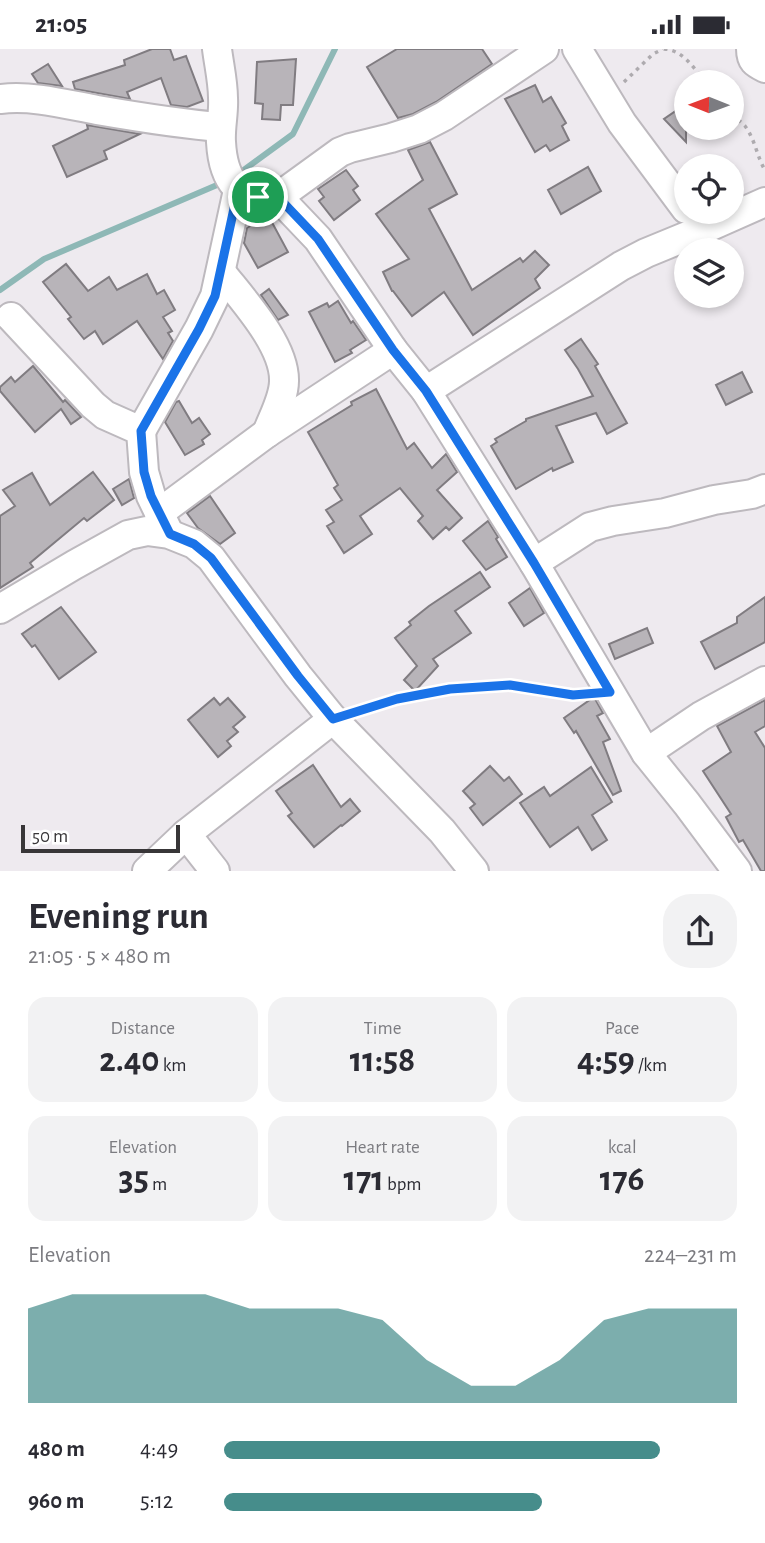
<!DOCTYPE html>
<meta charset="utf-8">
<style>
body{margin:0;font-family:"Alegreya Sans",sans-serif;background:#f2f2f3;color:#2b2b33;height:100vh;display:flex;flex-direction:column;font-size:26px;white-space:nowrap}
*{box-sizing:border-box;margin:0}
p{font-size:23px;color:#7c7c81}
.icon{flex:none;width:38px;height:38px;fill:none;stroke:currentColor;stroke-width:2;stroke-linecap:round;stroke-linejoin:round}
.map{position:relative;height:822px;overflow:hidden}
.sheet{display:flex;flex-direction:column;background:#fff;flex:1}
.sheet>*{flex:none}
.needle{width:46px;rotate:271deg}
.fabs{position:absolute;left:674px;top:21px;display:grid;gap:14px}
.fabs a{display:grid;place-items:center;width:70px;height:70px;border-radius:50%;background:#fff;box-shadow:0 4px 10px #0003;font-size:35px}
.scale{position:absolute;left:21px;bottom:18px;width:159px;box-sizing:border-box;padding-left:7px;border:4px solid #383638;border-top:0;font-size:19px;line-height:24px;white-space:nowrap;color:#383638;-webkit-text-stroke:5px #fff;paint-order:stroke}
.pin{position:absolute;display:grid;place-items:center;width:60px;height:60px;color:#fff;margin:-30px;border:4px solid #fff;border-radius:50%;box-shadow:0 2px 7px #0007}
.round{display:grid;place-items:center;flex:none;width:74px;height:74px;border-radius:28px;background:#f2f2f3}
.head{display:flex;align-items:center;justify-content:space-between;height:119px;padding:0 28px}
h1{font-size:38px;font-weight:700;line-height:52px}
.stats{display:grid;grid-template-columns:repeat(3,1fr);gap:10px;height:119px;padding:7px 28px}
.stats div{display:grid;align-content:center;border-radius:18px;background:#f2f2f3;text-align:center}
.stats b{font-size:35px;font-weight:700}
.stats small{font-size:19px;font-weight:400}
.stats p{font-size:19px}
.chart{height:196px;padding:14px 28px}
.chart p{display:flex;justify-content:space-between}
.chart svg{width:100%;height:126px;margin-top:7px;fill:#468d8b;opacity:.7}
ul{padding:0 28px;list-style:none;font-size:23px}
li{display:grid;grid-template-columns:112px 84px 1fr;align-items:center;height:52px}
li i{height:18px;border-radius:9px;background:#468d8b}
.status{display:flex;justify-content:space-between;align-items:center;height:49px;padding:0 35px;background:#fff;direction:ltr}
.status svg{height:19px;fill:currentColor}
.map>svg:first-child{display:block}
</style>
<div class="status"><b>21:05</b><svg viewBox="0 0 49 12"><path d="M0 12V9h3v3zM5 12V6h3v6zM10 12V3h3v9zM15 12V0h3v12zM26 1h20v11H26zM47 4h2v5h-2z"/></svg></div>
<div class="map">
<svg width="765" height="822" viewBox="0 0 765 822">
<rect width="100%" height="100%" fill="#eeeaef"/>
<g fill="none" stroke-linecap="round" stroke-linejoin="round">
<!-- stream -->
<g stroke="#8eb8b6" stroke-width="6">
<path d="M237,126l56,-41 42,-85"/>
<path d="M0,241l44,-31 180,-77"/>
</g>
</g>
<!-- building -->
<g fill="#b8b4b9" stroke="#807c81" stroke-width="2">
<path d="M152,0h18l4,11 12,-4 17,45 -16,6 -16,-2 -10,-27 -34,14 3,7 -55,-10 -2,-7 52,-17 -1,-5z"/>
<path d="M397,0h85l10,15 -56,38 -23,12 -15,4 -31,-51z"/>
<path d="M296,10l-3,46h-12l-1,15 -18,-1 1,-15 -8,-1 2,-41z"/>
<path d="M48,15l14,22 -24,-3 -6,-9z"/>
<path d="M535,36l8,17 8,-5 15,26 -4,3 7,14 -19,11 -4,-6 -11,7 -30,-53z"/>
<path d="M686,55v38l-22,-23z"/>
<path d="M87,76l53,9 -36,17 3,8 -40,18 -14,-31 35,-17z"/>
<path d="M430,93l27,52 -28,15 43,81 48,-32 3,4 12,-11 14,14 -14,14 5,9 -67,47 -29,-43 -32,24 -19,-25h-1l-9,-19 26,-13 -33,-45 47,-34 -15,-30z"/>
<path d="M588,118l13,24 -40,23 -13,-24z"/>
<path d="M346,121l12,16 -5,4 7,10 -26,20 -15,-19 5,-4 -6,-8z"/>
<path d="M268,166l20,37 -30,16 -14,-25 3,-15z"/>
<path d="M66,215l22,27 21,-14 8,13 30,-16 10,20 7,-4 11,20 -12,7 9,14 -4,2 5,8 -10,18 -26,-38 -34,23 -8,-13 -11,8 -16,-20 3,-2 -28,-35z"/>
<path d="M269,240l19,26 -10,5 -17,-25z"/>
<path d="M338,252l13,22 2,-2 13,19 -16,10 2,3 -17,9 -26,-50 18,-9 2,4z"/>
<path d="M581,290l17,25 -3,2 32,57 -20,11 -11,-21 -40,13 17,36 -20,9 -1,-3 -36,21 -25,-43 6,-4 -2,-3 31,-18v-2l67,-23 -15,-27 -13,-19z"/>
<path d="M33,317l30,36 2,-2 16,17 -10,7 -10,-15 -26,23 -35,-41v-4l11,-10 4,5z"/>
<path d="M742,323l10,20 -26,13 -10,-20z"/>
<path d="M376,340l31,60 7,-6 18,25 14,-14 11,18 -20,18 25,28 -13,12 -3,-3 -13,12 -15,-18 5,-5 -23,-28 -40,28 12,18 -28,19 -17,-27 7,-4 -8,-12 16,-10 -8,-12 4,-3 -30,-53 44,-27 -1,-3z"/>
<path d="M179,352l13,22 7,-5 11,16 -8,6 2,4 -19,11 -20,-33 11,-20z"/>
<path d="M93,423l21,28 -27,21 -3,-3 -54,45 3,4 -33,21v-72l15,-10 -12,-16 29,-17 18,32z"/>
<path d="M129,430l5,19 -12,7 -9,-16z"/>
<path d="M210,447l25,37 -15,11 -22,-16 -11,-15z"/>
<path d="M488,472l10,16 -2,2 11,18 -21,13 -23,-29z"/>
<path d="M480,523l10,15 -35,24 16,22 -38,26 5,7 -23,25 -11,-11 13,-14 -22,-28 16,-13 -2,-3 20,-16z"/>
<path d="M530,539l14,25 -20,13 -15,-23z"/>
<path d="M765,548v45l-50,27 -14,-27 36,-19v-6z"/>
<path d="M61,558l35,45 -37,27 -24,-34 -3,2 -10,-13z"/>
<path d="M647,579l6,15 -38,16 -6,-15z"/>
<path d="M594,648l9,16 -6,3 13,23 -7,3 18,49 -8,4 -37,-64 -2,2 -10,-15z"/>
<path d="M214,649l6,7 8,-7 17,19 -12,10 5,5 -11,9 4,5 -13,11 -30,-37z"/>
<path d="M765,651v26l-10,6 10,16v123h-4l-18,-31 -4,2 -13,-25 5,-3 -28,-43 28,-19 -14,-26z"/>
<path d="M313,716l28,42 9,-8 10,12 -18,15 -1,-1 -27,22 -26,-31 4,-3 -16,-22z"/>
<path d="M490,717l14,15 5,-4 13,17 -39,31 -13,-17 5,-4 -12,-13z"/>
<path d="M591,718l21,35 -20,13 15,25 -15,10 -14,-23 -28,20 -30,-44 24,-16 6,9z"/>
</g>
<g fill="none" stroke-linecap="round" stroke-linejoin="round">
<defs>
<g id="minor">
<path d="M217,0c2,16 6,33 6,49 1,15 -3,29 -2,44 2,37 17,61 57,55l40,42 75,111 33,41 108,172 112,190 41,51 50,67"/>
<path d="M577,0l45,74 64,86"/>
<path d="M751,0c0,12 4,14 14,19"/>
<path d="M0,50c32,-4 65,5 97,11 41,7 82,14 124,17"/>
<path d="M278,148l62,-45 10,-4 41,-10 28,-9 25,-13 100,-67"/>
<path d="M221,223c21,27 64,73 63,109 0,17 -11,36 -17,52"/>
<path d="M11,268l82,88 12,10 36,16 3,41 7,24 16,33"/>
<path d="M426,342l195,-125 25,-13 56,-23 63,-28"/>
<path d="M141,382l58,-102 16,-33 23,-106"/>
<path d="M159,464l108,-80 126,-83"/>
<path d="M534,514l56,-36 23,-6 52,-8 49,-13 38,-6 13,-5"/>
<path d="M0,560l74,-44 54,-30 19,-4 22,3 25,10 17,14 87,118 35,43 109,112 32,40"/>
<path d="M646,704l55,-37 64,-35"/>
<path d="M186,785l29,37"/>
<path d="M147,822l39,-37 147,-115"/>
</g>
</defs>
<!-- minor casing -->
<use href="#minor" stroke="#bdb9be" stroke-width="32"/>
<!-- path -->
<g stroke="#aeabaf" stroke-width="3.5" stroke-dasharray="3.5 5" stroke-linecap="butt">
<path d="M664,0c19,1 30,19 41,33"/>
<path d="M624,33l29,-28 10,-5"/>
<path d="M732,65c4,4 9,8 13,12 10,13 12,31 20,44"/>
<path d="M358,662l39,-12 53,-10 60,-4 64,10 11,-1"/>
</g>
<!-- minor -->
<use href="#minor" stroke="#fff" stroke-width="28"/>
</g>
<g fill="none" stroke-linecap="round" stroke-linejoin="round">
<defs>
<path id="route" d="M238,141c14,5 25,9 40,7l40,42 75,111 33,41 108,172 76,129 -37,3 -63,-10 -60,4 -53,10 -64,20 -35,-43 -87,-118 -17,-14 -24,-10 -19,-38 -7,-24 -3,-41 58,-102 16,-33z"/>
</defs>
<!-- route casing -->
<use href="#route" stroke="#fff" stroke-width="14"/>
<!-- route -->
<use href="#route" stroke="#1a73e8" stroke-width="9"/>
</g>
</svg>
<div class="fabs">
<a><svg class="needle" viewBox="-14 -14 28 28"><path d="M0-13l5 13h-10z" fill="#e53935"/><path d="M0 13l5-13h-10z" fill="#7c7c81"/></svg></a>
<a><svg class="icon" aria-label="locate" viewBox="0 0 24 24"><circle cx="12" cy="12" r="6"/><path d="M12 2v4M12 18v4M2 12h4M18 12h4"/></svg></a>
<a><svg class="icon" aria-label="layers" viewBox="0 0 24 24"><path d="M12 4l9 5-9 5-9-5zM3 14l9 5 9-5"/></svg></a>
</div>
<div class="scale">50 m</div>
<div class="pin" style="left:258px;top:148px;background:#1e9e55"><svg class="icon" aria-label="arrive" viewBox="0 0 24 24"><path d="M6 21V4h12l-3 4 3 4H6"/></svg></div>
</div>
<section class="sheet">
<div class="head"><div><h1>Evening run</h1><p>21:05 · 5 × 480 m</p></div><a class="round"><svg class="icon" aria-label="share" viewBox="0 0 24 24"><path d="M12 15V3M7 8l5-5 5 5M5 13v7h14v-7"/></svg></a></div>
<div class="stats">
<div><p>Distance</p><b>2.40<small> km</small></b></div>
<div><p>Time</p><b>11:58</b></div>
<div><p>Pace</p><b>4:59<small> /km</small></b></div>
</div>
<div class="stats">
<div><p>Elevation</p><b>35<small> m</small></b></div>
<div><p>Heart rate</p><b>171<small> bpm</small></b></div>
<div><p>kcal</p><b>176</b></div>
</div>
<div class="chart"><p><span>Elevation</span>224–231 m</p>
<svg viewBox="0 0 160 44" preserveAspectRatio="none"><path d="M0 44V11L10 6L20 6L30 6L40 6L50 11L60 11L70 11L80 15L90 29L100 38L110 38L120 29L130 15L140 11L150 11L160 11V44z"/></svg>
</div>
<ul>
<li><b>480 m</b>4:49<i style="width:85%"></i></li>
<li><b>960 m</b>5:12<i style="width:62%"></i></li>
</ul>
</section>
